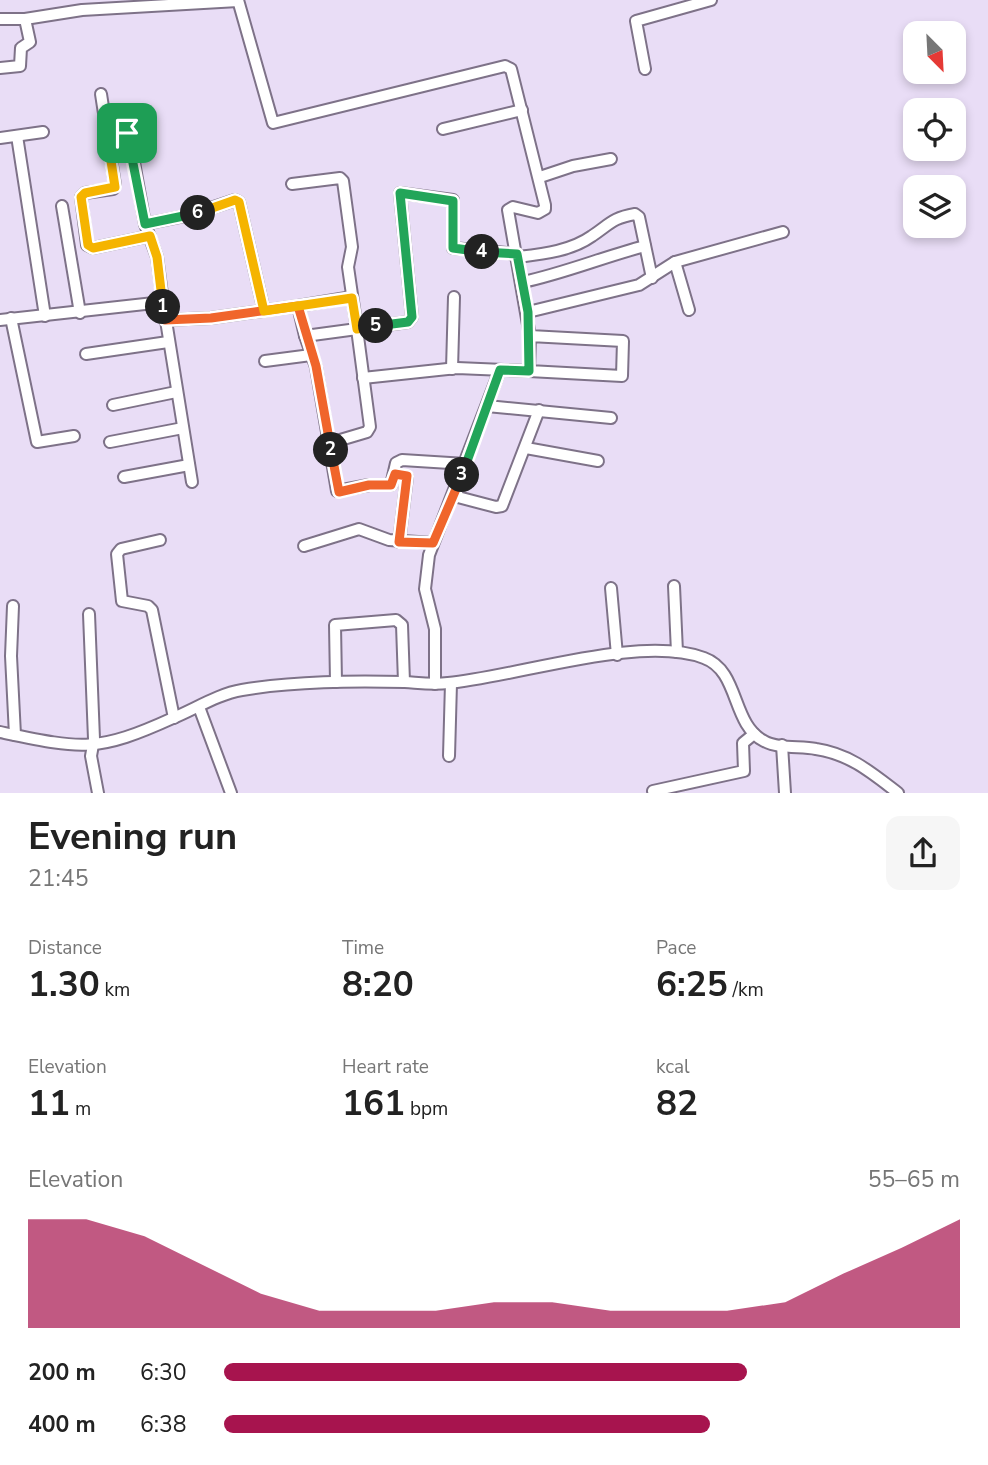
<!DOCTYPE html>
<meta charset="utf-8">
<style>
body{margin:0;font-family:"Nunito Sans",sans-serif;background:#f6f6f6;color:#222;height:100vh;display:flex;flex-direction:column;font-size:26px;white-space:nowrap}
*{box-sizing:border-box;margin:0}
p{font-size:23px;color:#767676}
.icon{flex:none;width:38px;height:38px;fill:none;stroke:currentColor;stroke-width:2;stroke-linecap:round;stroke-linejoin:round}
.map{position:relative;height:793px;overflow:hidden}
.side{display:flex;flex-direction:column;background:#fff;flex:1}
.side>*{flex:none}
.needle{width:46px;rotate:156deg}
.fabs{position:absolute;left:903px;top:21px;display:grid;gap:14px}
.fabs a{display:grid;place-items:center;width:63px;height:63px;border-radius:14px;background:#fff;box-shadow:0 4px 10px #0003;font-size:35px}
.pin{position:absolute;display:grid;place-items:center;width:60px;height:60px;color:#fff;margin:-30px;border-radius:14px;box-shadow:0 4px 10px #0006}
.km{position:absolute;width:35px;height:35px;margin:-18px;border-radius:50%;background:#222;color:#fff;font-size:19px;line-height:35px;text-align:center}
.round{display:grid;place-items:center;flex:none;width:74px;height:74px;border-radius:14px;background:#f6f6f6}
.summary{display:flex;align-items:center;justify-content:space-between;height:119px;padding:0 28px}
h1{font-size:38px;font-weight:700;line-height:52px}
.figures{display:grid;grid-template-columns:repeat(3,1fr);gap:10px;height:119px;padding:7px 28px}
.figures div{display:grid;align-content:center}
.figures b{font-size:35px;font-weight:700}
.figures small{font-size:19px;font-weight:400}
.figures p{font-size:19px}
.chart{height:196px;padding:14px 28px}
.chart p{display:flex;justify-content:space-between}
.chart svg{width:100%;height:126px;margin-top:7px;fill:#a7144e;opacity:.7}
ul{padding:0 28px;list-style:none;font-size:23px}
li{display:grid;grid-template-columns:112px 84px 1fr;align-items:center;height:52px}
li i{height:18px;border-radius:9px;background:#a7144e}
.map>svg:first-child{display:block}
</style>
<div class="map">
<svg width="988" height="793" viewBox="0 0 988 793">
<rect width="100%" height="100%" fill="#e9ddf6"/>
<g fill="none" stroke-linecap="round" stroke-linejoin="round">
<defs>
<g id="minor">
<path d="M238,0l35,123 232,-57 6,3 34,136v4l-7,4 -25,-6 -5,3 22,126 93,5 -1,35 -93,-5 1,-35"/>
<path d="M0,19h25l5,23 -9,6 -1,18 -20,2"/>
<path d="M25,19l57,-9 156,-9"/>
<path d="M645,69l-9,-48 75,-21"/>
<path d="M101,94l14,91 -2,4 -28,4 -4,4 6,48 6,3 57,-12"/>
<path d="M443,129l79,-19"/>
<path d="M17,136l28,180"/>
<path d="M0,138l43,-6"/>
<path d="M540,177l33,-11 38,-7"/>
<path d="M292,184l48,-6 3,3 9,66 -4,20 9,62 51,-7 4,-5 -12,-124 53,7v48l64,6"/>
<path d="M62,206l18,107"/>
<path d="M145,224l45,-9 45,-15 4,2 25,109"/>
<path d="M518,257c25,-3 53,-6 74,-21 18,-12 20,-18 43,-22l4,3 13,61"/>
<path d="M675,262l14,48"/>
<path d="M523,282c42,-9 80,-25 122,-36"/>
<path d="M163,302l29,180"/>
<path d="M298,306l54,-9"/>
<path d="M528,312l111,-27 36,-23 108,-30"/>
<path d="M11,318l26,124 37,-6"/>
<path d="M0,320l163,-18 -6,-45 -12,-33 -16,-90 -22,1"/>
<path d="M165,320l46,-2 87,-12 7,30"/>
<path d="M86,354l82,-12"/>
<path d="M265,361l46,-6"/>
<path d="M452,369l2,-72"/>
<path d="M363,378l94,-10 72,3"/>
<path d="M113,405l63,-13"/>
<path d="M487,406l124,12"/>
<path d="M110,442l73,-14"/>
<path d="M330,443l37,-11 3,-5 -13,-98 -52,7 11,31 21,124 32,-6h22l5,-22 6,-3 64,4"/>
<path d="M526,448l72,13"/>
<path d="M395,474l12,3 -8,65"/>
<path d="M124,477l65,-12"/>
<path d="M454,496l42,11 6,-1 37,-96"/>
<path d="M160,540l-39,9 -4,5 5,47 26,5 4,4 22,108"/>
<path d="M304,546l55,-17 30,11 44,3"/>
<path d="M674,586l3,66"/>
<path d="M611,588l6,67"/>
<path d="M13,606l-2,50 4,79"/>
<path d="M89,614l5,125 -3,17 7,37"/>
<path d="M336,682l-1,-57 61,-5 6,5 2,57"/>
<path d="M435,684v-55l-10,-40 4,-34 71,-185"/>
<path d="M199,707l32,86"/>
<path d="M0,732c82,17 96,21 173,-14 22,-9 45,-24 69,-28 53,-9 110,-9 163,-8 15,1 28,3 43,1 68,-6 192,-49 256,-25 36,13 27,66 60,83 14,8 36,5 52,8 34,5 56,24 82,44"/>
<path d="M782,745l3,48"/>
<path d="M449,756l2,-73"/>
<path d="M653,791l91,-20 -1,-28 11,-9"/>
</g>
</defs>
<!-- minor casing -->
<use href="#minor" stroke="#7e7288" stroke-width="14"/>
<!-- minor -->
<use href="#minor" stroke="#fff" stroke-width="10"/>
</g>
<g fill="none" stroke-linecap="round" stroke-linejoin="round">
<defs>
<path id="split-1" d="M127,133l-20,2 8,52 -30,6 -4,4 7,48 5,3 57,-12 7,21 6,50"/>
<path id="split-2" d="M163,307l2,13 46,-2 87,-12 18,60 15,84"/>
<path id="split-3" d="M331,450l8,42 30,-7h22l4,-11 12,2 -8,66 34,1 29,-68"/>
<path id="split-4" d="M462,475l38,-105 29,1 -1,-59 -11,-58 -35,-2"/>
<path id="split-5" d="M376,326l32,-4 4,-5 -12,-124 53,8v47l29,4"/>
<path id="split-6" d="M198,213l37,-13 4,2 25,109 88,-13 5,31 19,-3"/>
<path id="split-7" d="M127,133l18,91 53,-11"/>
</defs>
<!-- split-1 casing -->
<use href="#split-1" stroke="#fff" stroke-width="14"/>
<!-- split-2 casing -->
<use href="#split-2" stroke="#fff" stroke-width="14"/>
<!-- split-3 casing -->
<use href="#split-3" stroke="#fff" stroke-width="14"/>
<!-- split-4 casing -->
<use href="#split-4" stroke="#fff" stroke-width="14"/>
<!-- split-5 casing -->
<use href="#split-5" stroke="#fff" stroke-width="14"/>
<!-- split-6 casing -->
<use href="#split-6" stroke="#fff" stroke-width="14"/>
<!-- split-7 casing -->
<use href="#split-7" stroke="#fff" stroke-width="14"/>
<!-- split-1 -->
<use href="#split-1" stroke="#f5b400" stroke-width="9"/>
<!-- split-2 -->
<use href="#split-2" stroke="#f0652b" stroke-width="9"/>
<!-- split-3 -->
<use href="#split-3" stroke="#f0652b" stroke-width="9"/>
<!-- split-4 -->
<use href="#split-4" stroke="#22a559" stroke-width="9"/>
<!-- split-5 -->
<use href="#split-5" stroke="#22a559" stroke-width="9"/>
<!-- split-6 -->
<use href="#split-6" stroke="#f5b400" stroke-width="9"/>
<!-- split-7 -->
<use href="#split-7" stroke="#22a559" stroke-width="9"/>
</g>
</svg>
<div class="fabs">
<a><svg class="needle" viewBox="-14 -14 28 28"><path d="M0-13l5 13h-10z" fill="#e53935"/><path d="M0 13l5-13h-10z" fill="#767676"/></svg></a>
<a><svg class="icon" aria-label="locate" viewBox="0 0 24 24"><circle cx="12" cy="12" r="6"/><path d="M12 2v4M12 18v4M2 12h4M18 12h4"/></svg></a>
<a><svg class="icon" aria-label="layers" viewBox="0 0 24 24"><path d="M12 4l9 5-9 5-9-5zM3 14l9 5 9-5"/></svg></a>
</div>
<div class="pin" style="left:127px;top:133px;background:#1e9e55"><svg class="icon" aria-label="arrive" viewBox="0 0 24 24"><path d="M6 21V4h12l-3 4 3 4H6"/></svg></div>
<b class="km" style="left:163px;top:307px">1</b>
<b class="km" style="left:331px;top:450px">2</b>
<b class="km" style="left:462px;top:475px">3</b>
<b class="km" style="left:482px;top:252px">4</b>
<b class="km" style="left:376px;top:326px">5</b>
<b class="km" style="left:198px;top:213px">6</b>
</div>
<section class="side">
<div class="summary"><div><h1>Evening run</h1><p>21:45</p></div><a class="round"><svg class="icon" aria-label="share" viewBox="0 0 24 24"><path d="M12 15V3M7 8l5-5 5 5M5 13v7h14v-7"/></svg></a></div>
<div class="figures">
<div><p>Distance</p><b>1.30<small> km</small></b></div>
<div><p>Time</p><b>8:20</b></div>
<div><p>Pace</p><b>6:25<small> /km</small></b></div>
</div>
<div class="figures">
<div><p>Elevation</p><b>11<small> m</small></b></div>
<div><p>Heart rate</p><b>161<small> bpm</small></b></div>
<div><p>kcal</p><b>82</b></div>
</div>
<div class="chart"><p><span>Elevation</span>55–65 m</p>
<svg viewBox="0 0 160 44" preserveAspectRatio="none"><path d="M0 44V6L10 6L20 12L30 22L40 32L50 38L60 38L70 38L80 35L90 35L100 38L110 38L120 38L130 35L140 25L150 16L160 6V44z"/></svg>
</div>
<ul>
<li><b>200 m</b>6:30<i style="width:71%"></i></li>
<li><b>400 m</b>6:38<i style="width:66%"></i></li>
</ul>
</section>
